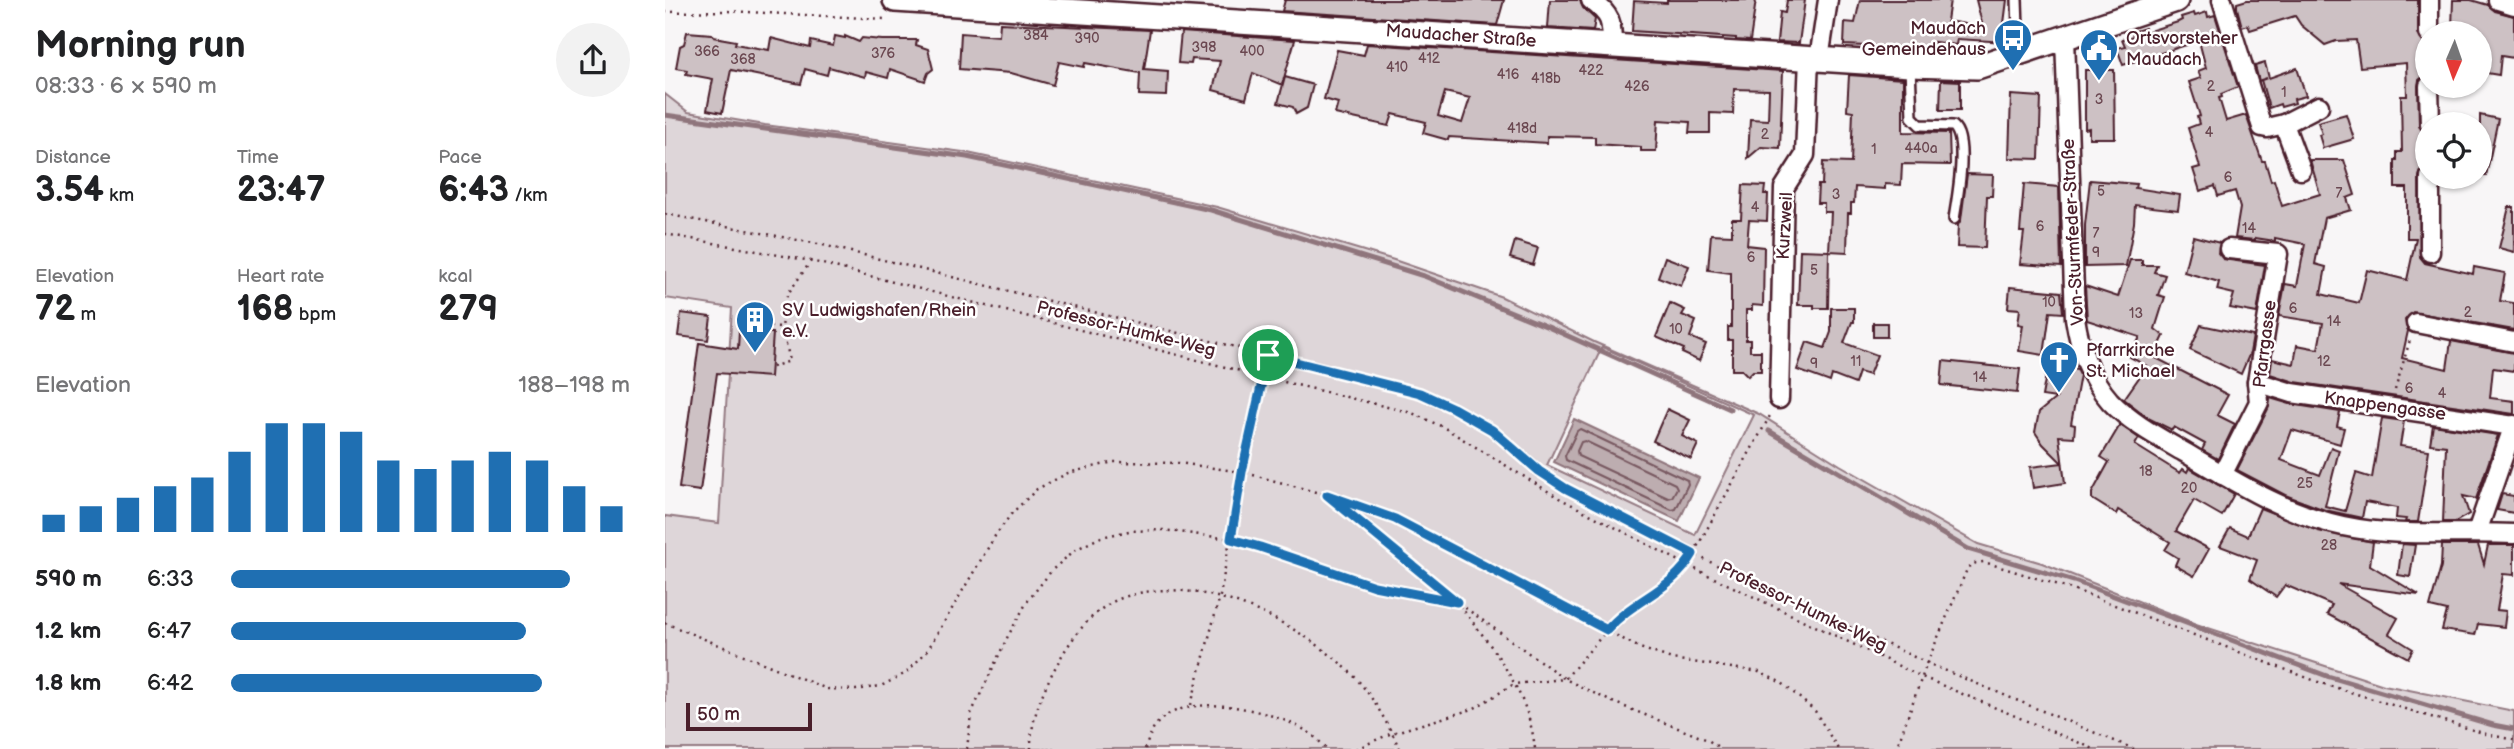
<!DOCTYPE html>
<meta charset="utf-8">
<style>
body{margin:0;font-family:"Balsamiq Sans",sans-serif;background:#f2f2f2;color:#202124;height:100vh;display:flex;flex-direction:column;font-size:26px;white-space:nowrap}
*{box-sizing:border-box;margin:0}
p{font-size:23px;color:#757577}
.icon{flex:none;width:38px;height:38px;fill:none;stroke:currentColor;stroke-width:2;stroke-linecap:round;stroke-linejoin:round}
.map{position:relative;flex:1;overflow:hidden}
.side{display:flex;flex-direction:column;background:#fff;width:665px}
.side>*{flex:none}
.needle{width:46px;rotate:182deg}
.controls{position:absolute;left:1750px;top:21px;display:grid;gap:14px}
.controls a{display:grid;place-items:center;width:77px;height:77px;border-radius:50%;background:#fff;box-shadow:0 2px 5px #0004;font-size:35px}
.scale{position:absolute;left:21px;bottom:18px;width:126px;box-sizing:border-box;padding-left:7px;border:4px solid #4a1f2b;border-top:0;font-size:19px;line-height:24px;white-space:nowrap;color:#4a1f2b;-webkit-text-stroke:5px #fff;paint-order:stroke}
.pin{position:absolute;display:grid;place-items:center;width:60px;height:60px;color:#fff;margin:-30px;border:4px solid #fff;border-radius:50%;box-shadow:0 2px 7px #0007}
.round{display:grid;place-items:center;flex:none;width:74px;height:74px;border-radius:37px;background:#f2f2f2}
.head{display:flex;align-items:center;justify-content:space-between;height:119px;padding:0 35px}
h1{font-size:38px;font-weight:700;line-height:52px}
.stats{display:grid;grid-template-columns:repeat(3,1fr);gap:10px;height:119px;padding:7px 35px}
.stats div{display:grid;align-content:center}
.stats b{font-size:35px;font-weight:700}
.stats small{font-size:19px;font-weight:400}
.stats p{font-size:19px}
.chart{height:196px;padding:14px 35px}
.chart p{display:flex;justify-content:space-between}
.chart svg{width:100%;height:126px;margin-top:7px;stroke:#1f6fb2;stroke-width:6}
ul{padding:0 35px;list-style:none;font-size:23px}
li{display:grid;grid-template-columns:112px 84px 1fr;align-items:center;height:52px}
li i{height:18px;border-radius:9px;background:#1f6fb2}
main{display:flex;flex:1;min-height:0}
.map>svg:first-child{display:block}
</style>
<main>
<section class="side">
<div class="head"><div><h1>Morning run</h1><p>08:33 · 6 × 590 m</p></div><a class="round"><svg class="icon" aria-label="share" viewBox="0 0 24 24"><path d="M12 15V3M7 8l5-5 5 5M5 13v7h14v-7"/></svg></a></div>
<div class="stats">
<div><p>Distance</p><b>3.54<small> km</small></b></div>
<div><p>Time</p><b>23:47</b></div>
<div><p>Pace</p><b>6:43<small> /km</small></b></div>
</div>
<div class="stats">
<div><p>Elevation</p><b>72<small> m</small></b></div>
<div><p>Heart rate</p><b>168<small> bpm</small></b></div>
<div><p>kcal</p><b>279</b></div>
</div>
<div class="chart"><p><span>Elevation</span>188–198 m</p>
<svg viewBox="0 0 160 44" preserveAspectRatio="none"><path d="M5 44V38M15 44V35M25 44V32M35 44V28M45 44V25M55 44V16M65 44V6M75 44V6M85 44V9M95 44V19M105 44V22M115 44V19M125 44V16M135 44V19M145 44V28M155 44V35"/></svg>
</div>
<ul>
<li><b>590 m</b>6:33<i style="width:85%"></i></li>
<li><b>1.2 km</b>6:47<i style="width:74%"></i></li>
<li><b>1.8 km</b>6:42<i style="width:78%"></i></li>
</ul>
</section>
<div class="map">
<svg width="1849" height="749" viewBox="0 0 1849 749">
<rect width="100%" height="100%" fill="#f8f6f7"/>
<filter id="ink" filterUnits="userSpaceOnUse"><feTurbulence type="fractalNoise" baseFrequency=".0143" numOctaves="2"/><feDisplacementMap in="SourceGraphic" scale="14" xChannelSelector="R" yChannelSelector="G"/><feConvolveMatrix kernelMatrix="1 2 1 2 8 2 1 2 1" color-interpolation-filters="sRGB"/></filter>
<g filter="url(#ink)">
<!-- green -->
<path fill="#ded6d9" stroke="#947a82" stroke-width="2" fill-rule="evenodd" d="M0,94l23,18 77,13 198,27 254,55 177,53 108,37 92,45 165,72 81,51 138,79 64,19 154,61 188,61 130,26v38h-1849v-233l54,7 13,-215 -67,-10zM937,347l152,68 -59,120 -148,-70z"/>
<!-- water -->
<path fill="#bdadb0" stroke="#8f747b" stroke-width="2" d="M909,419l125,59 -20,43 -125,-59z"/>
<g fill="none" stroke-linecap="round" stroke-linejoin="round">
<!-- shore -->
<g stroke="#785860" stroke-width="2">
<path d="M915,429l107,51 1,4 -12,25 -4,1 -106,-50 -1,-4 12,-25z"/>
<path d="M920,441l90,43 2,4 -5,9 -4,1 -90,-42 -1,-5 4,-9z"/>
</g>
<!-- stream -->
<g stroke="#8f747b" stroke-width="5">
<path d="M0,115l302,42 244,53 213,66 124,51 182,82"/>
<path d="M1104,431l199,118 106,32 253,95 166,49 21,4"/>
</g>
</g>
<!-- building -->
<g fill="#cdc1c4" stroke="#4a1f2b" stroke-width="2" fill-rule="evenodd">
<path d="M620,0h219l-7,25 -215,-14z"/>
<path d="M885,0h30l3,8 12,11 -2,12 -45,-3z"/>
<path d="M1002,0h89l-6,41 -14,-1v-2l-104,-7 2,-30 33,2z"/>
<path d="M1122,0h18l-6,43 -22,-1 3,-30 5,1z"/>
<path d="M1195,0h90l-3,21 36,6 -7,-27h31l-4,31 9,1 2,8 -7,2 -50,-3 -1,6 -22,-3 -1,7 -89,-4 1,-23 10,1z"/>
<path d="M1582,0h171v33l5,9 2,27v6l-6,5 -1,6 1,39 7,9v33l-5,4 -2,6 1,80 5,6 48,11 1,-7 31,6 -5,28 14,2v27l-101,-18 -8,8 3,11 -6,27 45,11 4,-28 63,12v18l-21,-3 -3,30 24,3v13l-219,-32 -25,-8 2,-15 22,5 3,-19 21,4 5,-26 -44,-7 6,-32 12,2 8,-42 -30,-6v3l-20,-3v2l-20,-2 5,-30 -5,-17 -17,5 -3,-10 -15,5 -7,-22 7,-2 -12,-39 11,-4 -2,-7 3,-1 -11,-34 12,-4 -3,-7 8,-3 -7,-27 -76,24 -6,-17 8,-2 -3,-7 11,-3 -1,-4 13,-4 1,4 32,-10 4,-2 -1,-3 13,-4 1,3 12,-4 1,5 7,-2 23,72 -17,7 1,3 -3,1 7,23 20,-6 16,46h3l6,20 3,-1 8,26 38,-12 -10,-34h34l11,35 -8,3 4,12 -27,8 -9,46 11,3 -5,27 38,9 8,-33 40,10 9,-42h-9v-50h-12v-28h2v-8h5l-1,-56h6l-1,-33 -46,4 -4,-27 -20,1 -11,4 -24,-20 -6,-9 -45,14 -2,-5 -6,2 -5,-19v-5z"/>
<path d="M1788,0h18l17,5 7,6 19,5v42l-13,-2 -2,19 -19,-3v-39h-23l1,-5h-6z"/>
<path d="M335,23l150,7 -6,39 24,2 -1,25 -28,-1 1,-22 -55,-10 -1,4 -25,-5 -6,23 -42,-12 -52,-4 2,-36 38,3z"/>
<path d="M22,32l25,2 2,3 22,4 -1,3 34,6 2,-12 39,10 1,-7 22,5 2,-10 10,2v-2l14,6 3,-4 20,2h35l-1,5 12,4 5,20 -5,4 -3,8 -35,-12 -2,9 -22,-6 -1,5 -36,-10 -2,8 -22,-6 -4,15 -70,-14 -9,43 -15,-3 6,-31 -27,-5 1,-4 -11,-2 4,-22 4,-2z"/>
<path d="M516,32l114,8 -13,45 -29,-12 -7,26 -33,-9 7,-29 -28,-2 -1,5 -13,-1z"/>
<path d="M702,44l416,27 -3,77 -19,-1 -13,11 2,-39 18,1 1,-30 -35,-1 -1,25 -23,-1v20h-21l1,-11 -32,-2 -2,31h-15v-4l-46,-3v-7l-48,-1v7l-98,-6 -1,3 -25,-7 3,-11 -33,-8 -4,12 -54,-12 3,-11 -14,-4 13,-49 27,5zM780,92l25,6 -8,25 -24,-7z"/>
<path d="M1600,63l4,15 28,-10 9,28 -12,3 1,4 -14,4 -1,-3 -11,4 -8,-28 6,-2 -8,3 -4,-15z"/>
<path d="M1420,70h29l1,68h-26v-10l-4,1z"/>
<path d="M1184,75l54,4v53l46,1 1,32 -48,-1 -1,21 -16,-1v5l-30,-2 -1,16h-3v10h-3l-1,39 -18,-1 -1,57h-14v-3h-16l2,-55 29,1 2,-39h-7v-9h-7l1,-18h4l1,-23 28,1 2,-52 -6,-1z"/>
<path d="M620,77l28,8 -6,23 -11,6 -3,-7 -15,-4z"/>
<path d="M1276,80l19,1v29h-20z"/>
<path d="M1346,95l30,2 -2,62 -30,-1z"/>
<path d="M1681,114l8,25 -31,9 -4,-13 3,-1 -4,-12z"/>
<path d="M1815,115l18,4 -12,57h-6z"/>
<path d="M1302,174l26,1 -1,21h-5l-2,52 -28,-1 1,-22 3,-5z"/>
<path d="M1425,180l46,4 -1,4 45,7 -2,15 -43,-5 -1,18 -8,43 -41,1v-42z"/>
<path d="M1359,184l35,3 2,80 -41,-3 4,-32h-4z"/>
<path d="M1078,185l22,1 -1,8h4l-1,27 -18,-1 -2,25 17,2 -1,59 -11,-1v5h-6v30h4v11h11v20h-8l-5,5 -6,-6h-10v-30h-4v-13h3v-54l-23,-3 3,-36 21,1v-16h9z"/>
<path d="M1844,207h5v45l-15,-4z"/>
<path d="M1528,236l27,7 -2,10 5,6 42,6 -8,48 -27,-5 4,-14 -17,-4 2,-8 -35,-10z"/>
<path d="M850,241l23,7 -5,17 -23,-7z"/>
<path d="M1000,257l24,9 -8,20 -23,-9z"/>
<path d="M1465,260h12v5h15l-3,7 11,3 -7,20 7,2 -10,32 9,7 -10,21 74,38 -11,20 18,9 -17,35 -16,-9 3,-6 -31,-17 -2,3 -22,-11 -26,-20 23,-33 -17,-9 10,-20 -53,-17 -2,-34 33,11z"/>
<path d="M1345,287l51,5 2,21 -13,-1 -6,43 -25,-4 4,-26 -5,-1 2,-15 -12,-1z"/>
<path d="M1005,303l15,7 -3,5 14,6 -6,16 16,7 -7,17 -17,-8 2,-4 -28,-12z"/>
<path d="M1166,308h23v14h-2l-8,21 33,12 -8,20 -10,-3 -4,12 -23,-9 -2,7 -33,-12 10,-28 18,6 6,-16z"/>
<path d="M16,313l30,4 -3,23 -30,-4z"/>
<path d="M83,315l15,2 -3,16h13l-3,44 -53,-4 -17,118 -21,-3 20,-145 39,6 1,-18 7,1z"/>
<rect x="1208" y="323" width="14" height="14"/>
<path d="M1536,325l52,11 -3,17 -9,21 -51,-24z"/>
<path d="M1278,361l77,8 -3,24 -76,-8z"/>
<path d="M1383,364l29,5 3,6 -9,49 4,1 -1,12 -15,-1 6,47 -32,5 -3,-21 32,-4 -19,-19 -8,-12 4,-20 17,-14 -14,-2z"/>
<path d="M1605,398l20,6 50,8 -3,14 7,2 -4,16 -48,-14 -11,30 39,15 11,-28 8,3 -14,56 20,5 11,-38 16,5 10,-60 22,3 -4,25 29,4 -11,72h-13l1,-3 -10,-1 1,-10 -32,-6 -3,16 -37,-8 -40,-15 -48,-25 32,-63z"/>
<path d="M1002,409l23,11 -8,16 16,8 -7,15 -38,-18z"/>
<path d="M1455,425l19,13 -4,7 45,28 3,-4 4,3 2,-4 45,26 -12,22 -28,-16 -18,31 33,18 -15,27 -19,-11 3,-7 -13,-8 5,-8 -52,-32 -2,4 -24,-15v-6l17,-31 -8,-5z"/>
<path d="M1768,425l65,10 -22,64 -13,-3 6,18 -14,8h-12l3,-76 -16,-2z"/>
<path d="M1837,494l12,2v17l-17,-3z"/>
<path d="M1595,508l58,23 55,11 -3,23 49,30 -81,-11 60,34 -9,16 24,15 -5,9 -81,-44 5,-9 -47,-20 -9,12 -26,-18 7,-19 -37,-14 10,-18 18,8z"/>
<path d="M1737,544l13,1 -5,32 -12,-2z"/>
<path d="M1777,545h36l6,19 4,-19h26v30l-11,-1 -6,36 9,1 -2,16 -26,-3 -3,11 -33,-5 5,-19 -17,-4 11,-41z"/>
</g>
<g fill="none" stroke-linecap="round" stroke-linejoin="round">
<defs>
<g id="service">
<path d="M1352,0l1,28 6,21"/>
<path d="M1245,67l2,50 8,8 33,1c16,13 4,73 1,93"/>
</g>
<g id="minor">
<path d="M926,0c20,15 21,21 21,46"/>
<path d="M1557,0l40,127 5,1 17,-4 17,46"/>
<path d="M1764,0v33"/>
<path d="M1833,0l16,5"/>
<path d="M1400,38l10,280c5,31 14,59 35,83 21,22 48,36 74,51 51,30 101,62 159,74 56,12 115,5 171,8"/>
<path d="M1154,59l9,-59"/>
<path d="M1764,86l1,38"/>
<path d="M1619,124l35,-18"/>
<path d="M1765,177v75"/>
<path d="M1751,323l98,19"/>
<path d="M1592,382l35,11 222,33"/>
<path d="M1114,399l5,-211 21,-33 4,-97"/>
<path d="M1557,475l37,-73 -2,-20 21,-128 -49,-5"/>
<path d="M1812,532l37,-107"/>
</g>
<path id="tertiary" d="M230,0l1015,65 67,2 199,-67"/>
</defs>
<!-- service casing -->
<use href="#service" stroke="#4a1f2b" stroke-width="14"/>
<!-- minor casing -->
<use href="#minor" stroke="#4a1f2b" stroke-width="23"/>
<!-- tertiary casing -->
<use href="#tertiary" stroke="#4a1f2b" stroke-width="28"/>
<!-- path -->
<g stroke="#4a1f2b" stroke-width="2.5" stroke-dasharray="2 5" stroke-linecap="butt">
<path d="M0,12l62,-1 158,8"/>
<path d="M0,214l158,31 598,148 32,15 39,23 47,40 26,17 128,66 234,109 207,86"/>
<path d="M0,234l146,27 453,116 148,36 31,14 116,71 128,67 235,112 172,72"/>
<path d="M98,326l19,1"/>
<path d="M107,367l18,-6 -8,-34 5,-32 24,-34"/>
<path d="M1730,390l15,-50"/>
<path d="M663,496l128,105"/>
<path d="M795,606c34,43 69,86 75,143"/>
<path d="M0,623l162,66 29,1 25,-4 25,-13 21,-22 68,-115 17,-23 25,-24 31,-16 46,-11 65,1 63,9 85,23 68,24 245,129 32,11 87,13 23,11 33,28 23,38"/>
<path d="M526,705l29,-109 22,-124 26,-116"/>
<path d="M302,749l4,-35 37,-78 19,-34 25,-32 23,-20 26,-13 28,-6 34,-1 68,9 29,8 114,39 83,16 108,77 45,22 98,39 13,9"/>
<path d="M366,749c-1,-31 14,-64 29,-90 13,-23 34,-50 59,-60 75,-30 179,22 232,74 21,21 36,50 49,76"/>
<path d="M480,749c2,-6 5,-14 8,-20 27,-43 124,-19 158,5 5,4 11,10 16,15"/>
<path d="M691,749l36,-16 81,-24 41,-25 51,-5 55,-64 48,-30 19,-20 84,-151"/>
<path d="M1231,749l31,-86 41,-96 8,-4 8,-1 91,28 246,93 165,51 28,6"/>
</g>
<!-- service -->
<use href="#service" stroke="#fff" stroke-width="9"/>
<!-- minor -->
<use href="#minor" stroke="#fff" stroke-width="18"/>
<!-- tertiary -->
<use href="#tertiary" stroke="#fff" stroke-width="23"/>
</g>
</g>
<g fill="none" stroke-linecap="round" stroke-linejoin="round" filter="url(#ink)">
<defs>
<path id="route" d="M603,355l152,38 33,15 39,22 47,41 26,17 128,66c-21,37 -60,45 -86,76l-212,-111 -68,-24 130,107 -83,-16 -114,-39 -29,-8 11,-67z"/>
</defs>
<!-- route casing -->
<use href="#route" stroke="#fff" stroke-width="14"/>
<!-- route -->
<use href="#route" stroke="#1f6fb2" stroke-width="9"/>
</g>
<!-- icons -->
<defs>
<symbol id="bus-pin" viewBox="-11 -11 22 30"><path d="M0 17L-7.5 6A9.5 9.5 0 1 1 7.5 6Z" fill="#1f6fb2" stroke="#fff"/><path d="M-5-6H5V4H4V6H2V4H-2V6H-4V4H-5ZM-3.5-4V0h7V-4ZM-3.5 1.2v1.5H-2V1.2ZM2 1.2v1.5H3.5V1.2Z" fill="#fff"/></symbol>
<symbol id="civic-pin" viewBox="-11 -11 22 30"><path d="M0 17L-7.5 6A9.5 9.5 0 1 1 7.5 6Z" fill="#1f6fb2" stroke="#fff"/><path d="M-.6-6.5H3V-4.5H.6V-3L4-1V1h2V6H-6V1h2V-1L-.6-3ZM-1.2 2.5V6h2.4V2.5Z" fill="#fff"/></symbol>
<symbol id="building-pin" viewBox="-11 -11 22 30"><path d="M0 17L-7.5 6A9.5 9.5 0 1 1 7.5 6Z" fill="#1f6fb2" stroke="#fff"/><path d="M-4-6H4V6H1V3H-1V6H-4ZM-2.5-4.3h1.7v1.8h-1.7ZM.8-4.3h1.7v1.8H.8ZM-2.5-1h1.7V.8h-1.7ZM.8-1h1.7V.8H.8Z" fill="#fff"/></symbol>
<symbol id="church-pin" viewBox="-11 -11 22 30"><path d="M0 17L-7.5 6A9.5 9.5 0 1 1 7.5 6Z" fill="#1f6fb2" stroke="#fff"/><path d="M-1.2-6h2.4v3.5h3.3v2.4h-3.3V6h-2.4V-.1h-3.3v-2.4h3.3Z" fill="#fff"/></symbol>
</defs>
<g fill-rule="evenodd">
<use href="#bus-pin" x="1326" y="16" width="44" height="60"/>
<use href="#civic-pin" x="1412" y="26" width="44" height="60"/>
<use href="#building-pin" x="68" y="298" width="44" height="60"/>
<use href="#church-pin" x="1372" y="338" width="44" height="60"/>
</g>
<g text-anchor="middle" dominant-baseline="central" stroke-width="5" stroke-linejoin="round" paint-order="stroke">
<!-- number labels -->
<g font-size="14" fill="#6b4851">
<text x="371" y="35">384</text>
<text x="422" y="38">390</text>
<text x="539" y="47">398</text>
<text x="42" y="51">366</text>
<text x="587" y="51">400</text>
<text x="218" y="53">376</text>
<text x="764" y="58">412</text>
<text x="78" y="59">368</text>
<text x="732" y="67">410</text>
<text x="926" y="70">422</text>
<text x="843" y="74">416</text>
<text x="881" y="78">418b</text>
<text x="972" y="86">426</text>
<text x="1546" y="86">2</text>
<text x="1619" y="92">1</text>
<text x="1434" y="99">3</text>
<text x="857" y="128">418d</text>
<text x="1544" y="132">4</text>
<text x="1100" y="134">2</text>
<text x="1256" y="148">440a</text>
<text x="1209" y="149">1</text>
<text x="1563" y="177">6</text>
<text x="1436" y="191">5</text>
<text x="1674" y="193">7</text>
<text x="1171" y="194">3</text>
<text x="1090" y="207">4</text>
<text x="1375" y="226">6</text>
<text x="1584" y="228">14</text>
<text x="1431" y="233">7</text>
<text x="1431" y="252">9</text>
<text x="1086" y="257">6</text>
<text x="1149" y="270">5</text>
<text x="1384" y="302">10</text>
<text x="1628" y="308">6</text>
<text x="1803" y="312">2</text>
<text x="1471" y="313">13</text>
<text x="1669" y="321">14</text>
<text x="1011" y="329">10</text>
<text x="1191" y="361">11</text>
<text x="1659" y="361">12</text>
<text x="1149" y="363">9</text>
<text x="1315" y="377">14</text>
<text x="1744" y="388">6</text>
<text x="1777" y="393">4</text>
<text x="1481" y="471">18</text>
<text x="1640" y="483">25</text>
<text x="1524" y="488">20</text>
<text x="1664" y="545">28</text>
</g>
<!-- poi labels -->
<g font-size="18" fill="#4a1f2b" stroke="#fff" text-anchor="start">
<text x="1321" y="28" text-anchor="end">Maudach<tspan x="1321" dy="21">Gemeindehaus</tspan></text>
<text x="1461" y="38">Ortsvorsteher<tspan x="1461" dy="21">Maudach</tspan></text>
<text x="117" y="310">SV Ludwigshafen/Rhein<tspan x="117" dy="21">e.V.</tspan></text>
<text x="1421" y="350">Pfarrkirche<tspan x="1421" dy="21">St. Michael</tspan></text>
</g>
<!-- street labels -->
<g font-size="18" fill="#4a1f2b" stroke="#fff">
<text transform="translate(796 36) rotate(4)">Maudacher Straße</text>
<text transform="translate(1120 226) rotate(-87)">Kurzweil</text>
<text transform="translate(1408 232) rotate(-93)">Von-Sturmfeder-Straße</text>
<text transform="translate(461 329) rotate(14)">Professor-Humke-Weg</text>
<text transform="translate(1600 344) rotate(-83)">Pfarrgasse</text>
<text transform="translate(1720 406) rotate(8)">Knappengasse</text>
<text transform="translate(1138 607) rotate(26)">Professor-Humke-Weg</text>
</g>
</g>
</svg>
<div class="controls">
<a><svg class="needle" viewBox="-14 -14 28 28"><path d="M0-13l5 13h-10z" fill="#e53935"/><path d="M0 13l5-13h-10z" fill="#757577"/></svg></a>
<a><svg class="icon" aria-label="locate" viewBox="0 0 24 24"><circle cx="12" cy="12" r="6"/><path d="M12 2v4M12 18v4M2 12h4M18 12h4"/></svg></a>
</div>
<div class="scale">50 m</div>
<div class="pin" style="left:603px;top:355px;background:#1e9e55"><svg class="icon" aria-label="arrive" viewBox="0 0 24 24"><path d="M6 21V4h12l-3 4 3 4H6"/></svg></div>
</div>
</main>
